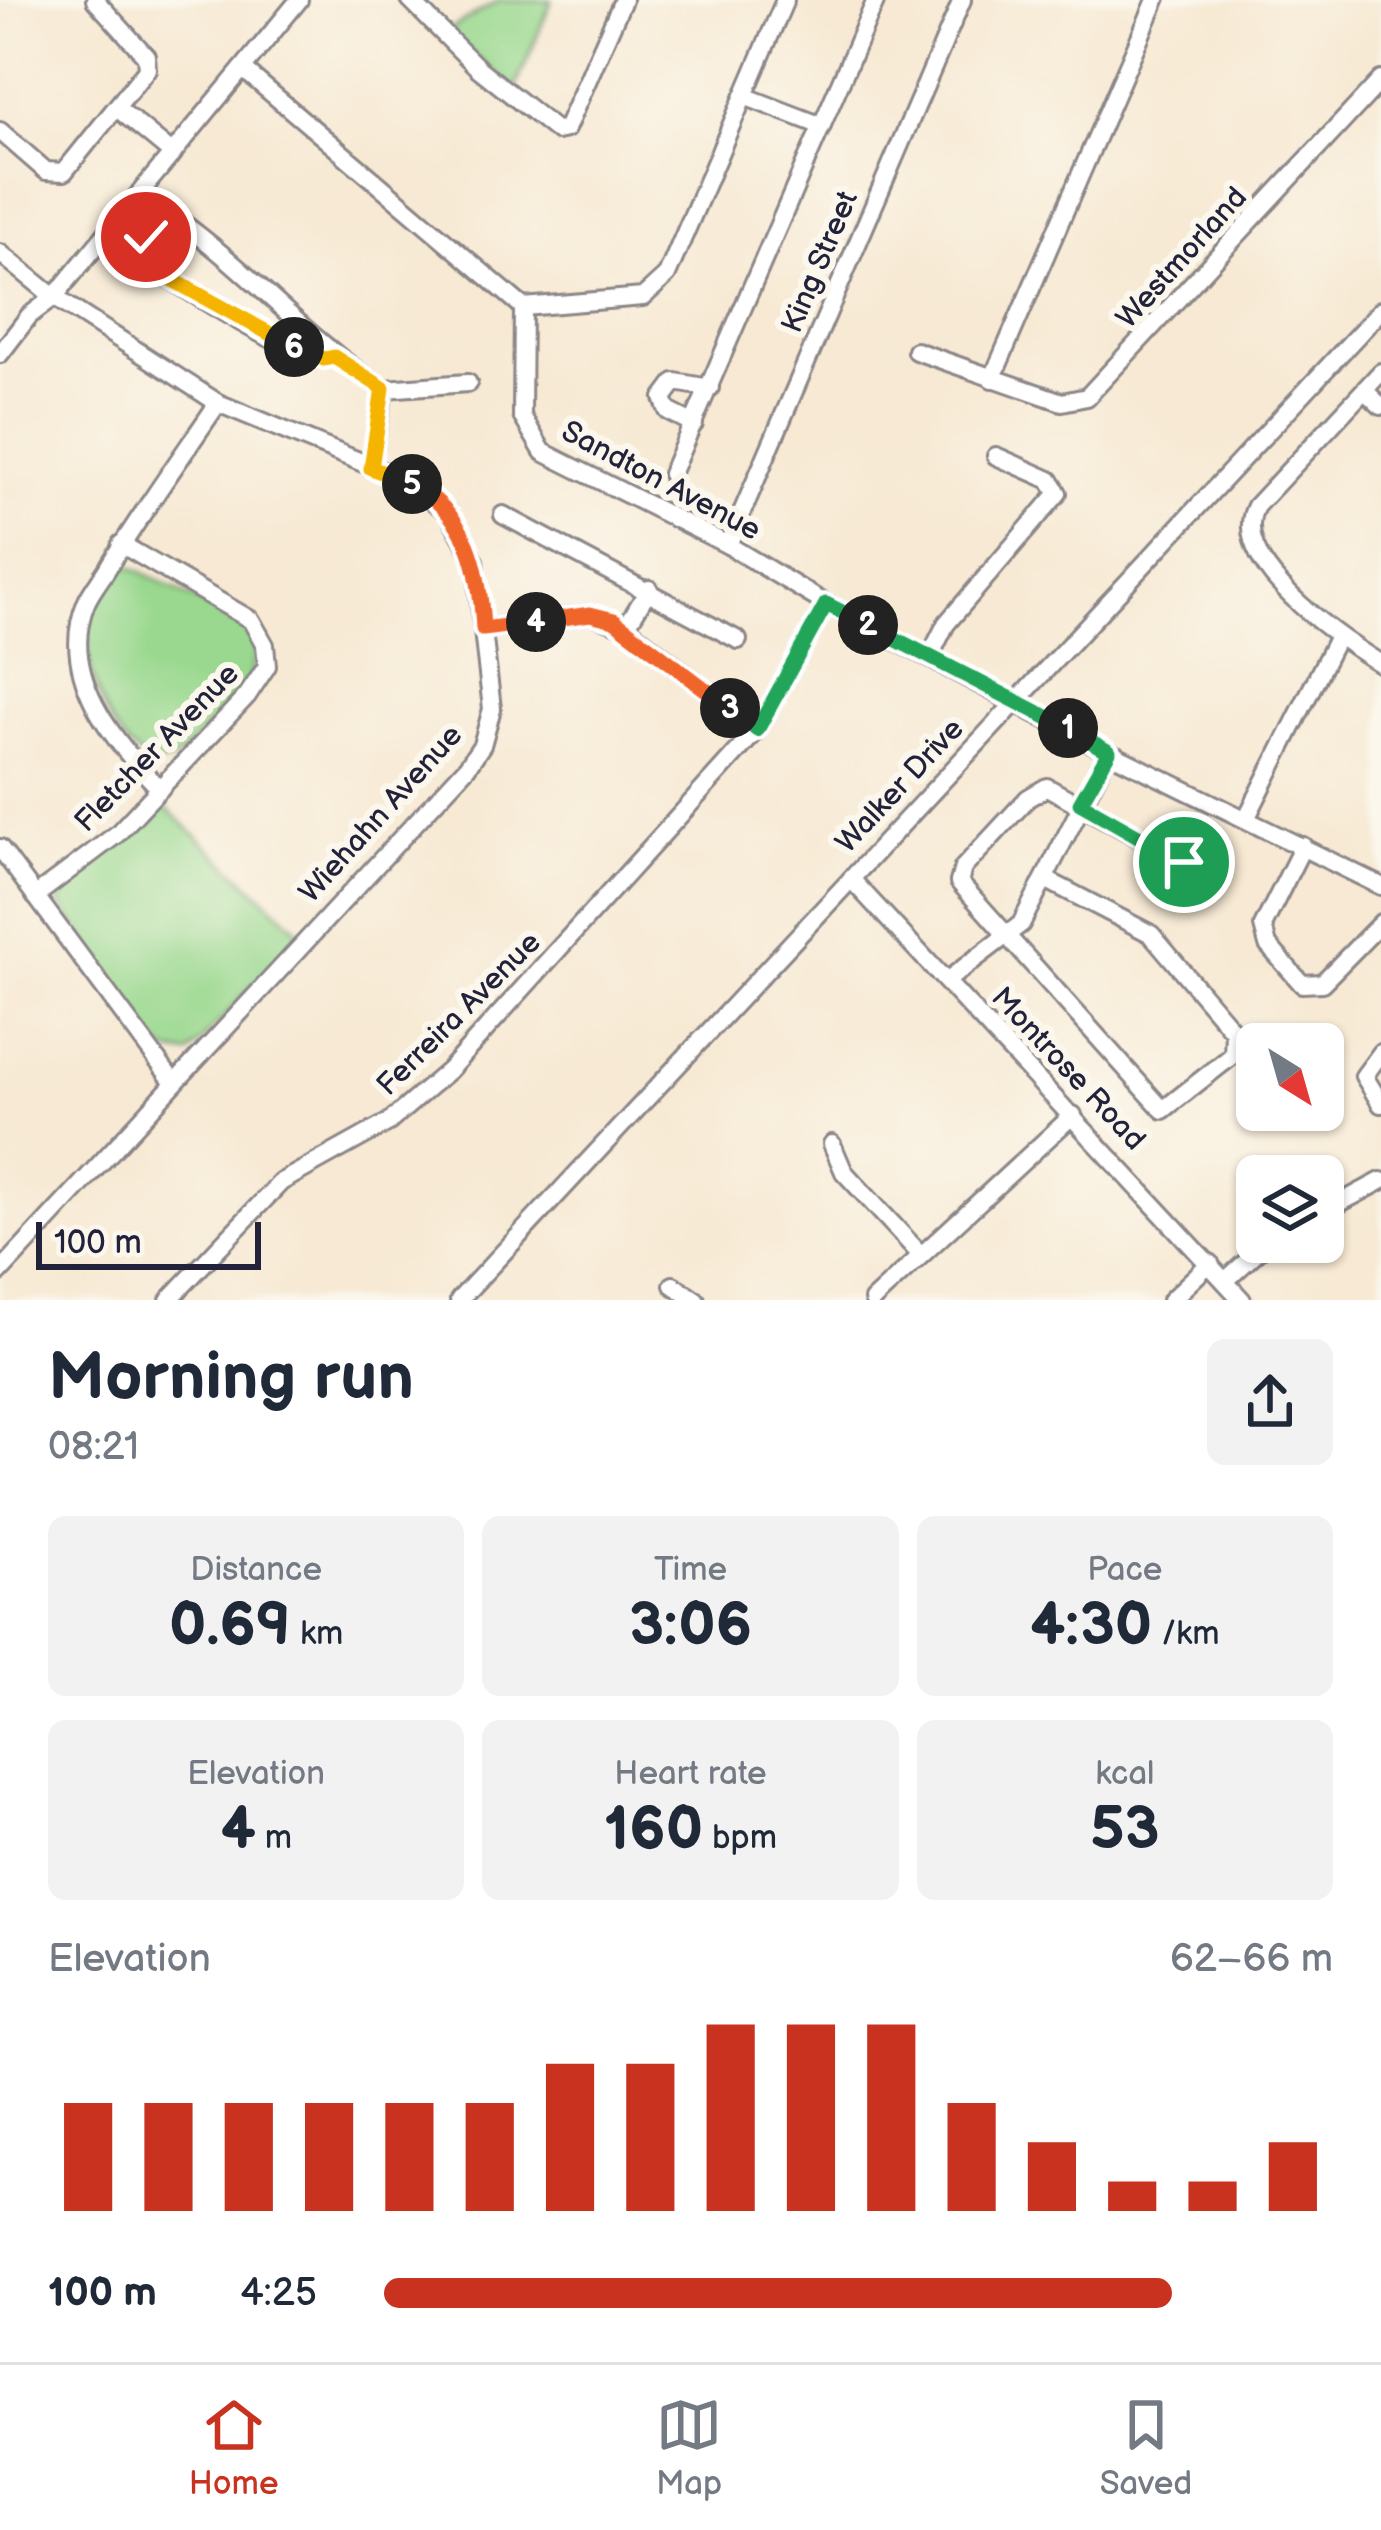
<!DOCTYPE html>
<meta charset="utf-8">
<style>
body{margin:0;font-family:"Balsamiq Sans",sans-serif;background:#f2f2f3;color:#1f2937;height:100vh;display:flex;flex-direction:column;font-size:45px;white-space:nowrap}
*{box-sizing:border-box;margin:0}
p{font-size:39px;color:#747a83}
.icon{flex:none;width:66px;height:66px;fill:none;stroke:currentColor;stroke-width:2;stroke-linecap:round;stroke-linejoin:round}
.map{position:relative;height:1300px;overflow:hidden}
.side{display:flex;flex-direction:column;background:#fff;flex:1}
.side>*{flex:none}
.needle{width:78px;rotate:143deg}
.controls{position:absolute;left:1236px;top:1023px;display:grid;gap:24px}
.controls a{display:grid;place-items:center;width:108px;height:108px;border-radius:18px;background:#fff;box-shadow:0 3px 9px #0004;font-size:60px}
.scale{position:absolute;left:36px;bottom:30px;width:225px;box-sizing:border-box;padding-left:12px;border:6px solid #22223b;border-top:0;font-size:33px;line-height:42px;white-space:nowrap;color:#22223b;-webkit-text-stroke:9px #fbf7ec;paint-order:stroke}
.pin{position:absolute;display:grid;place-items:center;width:102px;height:102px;color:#fff;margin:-51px;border:6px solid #fff;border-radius:50%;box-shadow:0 3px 12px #0007}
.km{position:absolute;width:60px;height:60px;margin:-30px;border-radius:50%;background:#222;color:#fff;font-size:33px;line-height:60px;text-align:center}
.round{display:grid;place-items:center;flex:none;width:126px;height:126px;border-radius:18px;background:#f2f2f3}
.headline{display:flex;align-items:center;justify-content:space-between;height:204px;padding:0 48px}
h1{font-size:66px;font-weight:700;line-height:90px}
.metrics{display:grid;grid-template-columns:repeat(3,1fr);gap:18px;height:204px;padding:12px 48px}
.metrics div{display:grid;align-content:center;border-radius:18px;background:#f2f2f3;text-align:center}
.metrics b{font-size:60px;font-weight:700}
.metrics small{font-size:33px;font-weight:400}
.metrics p{font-size:33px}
.chart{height:336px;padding:24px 48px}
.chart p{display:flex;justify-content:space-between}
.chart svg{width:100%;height:216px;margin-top:12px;stroke:#c8321e;stroke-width:6}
ul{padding:0 48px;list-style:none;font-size:39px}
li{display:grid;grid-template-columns:192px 144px 1fr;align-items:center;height:90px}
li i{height:30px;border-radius:15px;background:#c8321e}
.dock{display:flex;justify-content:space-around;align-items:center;height:168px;border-top:3px solid #e0e1e3;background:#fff;font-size:33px;color:#747a83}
.dock a{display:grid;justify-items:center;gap:6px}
.dock .on{color:#c8321e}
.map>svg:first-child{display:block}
</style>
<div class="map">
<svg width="1381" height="1300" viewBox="0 0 1381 1300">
<rect width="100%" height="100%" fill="#fbf7ec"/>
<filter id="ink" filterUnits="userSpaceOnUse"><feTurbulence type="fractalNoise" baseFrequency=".00833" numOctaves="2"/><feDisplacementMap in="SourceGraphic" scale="24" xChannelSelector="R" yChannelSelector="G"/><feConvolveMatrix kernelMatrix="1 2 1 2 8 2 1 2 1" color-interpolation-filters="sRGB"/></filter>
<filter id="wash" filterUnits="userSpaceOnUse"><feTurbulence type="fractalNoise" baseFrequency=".004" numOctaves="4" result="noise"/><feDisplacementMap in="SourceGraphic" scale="48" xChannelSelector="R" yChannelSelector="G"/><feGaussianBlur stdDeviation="2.7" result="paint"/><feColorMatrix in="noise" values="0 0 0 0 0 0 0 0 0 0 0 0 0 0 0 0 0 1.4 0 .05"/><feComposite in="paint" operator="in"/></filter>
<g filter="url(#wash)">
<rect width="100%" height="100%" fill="#f7e9d3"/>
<!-- green -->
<g fill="#99d88e" stroke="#5e7d64" stroke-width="3">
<path d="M500,0h52l-37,89 -69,-57z"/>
<path d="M128,565l118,61 12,19 -9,37 -70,75c-63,42 -141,-163 -51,-192z"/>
<path d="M163,805l138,127 -112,123 -23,-4 -9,-8 -98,-141c6,-23 82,-74 104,-97z"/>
</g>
</g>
<g filter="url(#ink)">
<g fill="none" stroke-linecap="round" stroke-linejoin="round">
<defs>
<g id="minor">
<path d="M410,0l68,68 79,63 9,-2 57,-129"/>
<path d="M243,69l280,238 -1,109 21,36 185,93 98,59 290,152 265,130"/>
<path d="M744,96l78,30"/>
<path d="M117,108l56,46"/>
<path d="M0,131l46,40 18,1 83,-103 -1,-13 -51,-56"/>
<path d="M0,253l54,44 164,106 184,76 46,33 27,49 17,148 -10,36 -15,22 -467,505"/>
<path d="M523,307l120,-10 24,-22 118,-275"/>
<path d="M916,351l146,51 25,-5 294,-317"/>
<path d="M0,354l29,-38 25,-19 245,-297"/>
<path d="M333,357c-36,8 -146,-69 -182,-89l-10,-17c6,-18 15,-33 36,-32 73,52 132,123 207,170"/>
<path d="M1381,372l-125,134c-30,56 83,132 125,158"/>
<path d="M992,379l164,-379"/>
<path d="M1365,391l16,15"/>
<path d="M694,424l-26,-13 -5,-13 12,-16 35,6"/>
<path d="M371,468l13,-79 84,-6"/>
<path d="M671,474l205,-474"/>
<path d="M503,515l235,125"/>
<path d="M728,545l234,-545"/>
<path d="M626,627l23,-38"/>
<path d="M483,629l107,-15 36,13 131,103"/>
<path d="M930,656l16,-32 112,-131 -8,-13 -54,-24"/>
<path d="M160,789c-46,-47 -103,-114 -74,-186 6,-14 17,-26 24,-39 34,-55 72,-108 108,-161"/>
<path d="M1247,817l91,-181"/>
<path d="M1303,846l-40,80 5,19 34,39 20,-1 59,-60"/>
<path d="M0,848l172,232"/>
<path d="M851,879l391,421"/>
<path d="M1045,879l106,55 83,98 -1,23 -70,55 -204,-228 4,-14 65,-70 19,-11 137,76"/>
<path d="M35,896l82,-62 130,-138 20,-30 -2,-21 -14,-25 -130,-76"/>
<path d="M949,979l72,-55 88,-172"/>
<path d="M1381,1053l-17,23 17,28"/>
<path d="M832,1144l12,28 77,83"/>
<path d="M1323,1212l58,-31"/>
<path d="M1225,1281l43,-39"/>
<path d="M673,1285l23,15"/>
<path d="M169,1300l112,-118 108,-60 60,-52 308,-340 69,-126"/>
<path d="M459,1300l922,-990"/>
<path d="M873,1300l200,-185"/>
<path d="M1171,1300l39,-37"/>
</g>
</defs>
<!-- minor casing -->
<use href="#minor" stroke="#8c8687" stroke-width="22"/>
<!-- minor -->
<use href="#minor" stroke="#fff" stroke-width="16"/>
</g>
</g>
<g fill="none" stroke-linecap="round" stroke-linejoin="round" filter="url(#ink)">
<defs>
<path id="split-1" d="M1068,728l41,24 -29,51 104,59"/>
<path id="split-2" d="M868,625l200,103"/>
<path id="split-3" d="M730,708l27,22 69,-126 42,21"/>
<path id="split-4" d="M536,622l54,-8 24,6 116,88"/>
<path id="split-5" d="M412,484c57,31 68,85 71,145l53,-7"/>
<path id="split-6" d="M294,347l30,12 10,-2 49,31 -12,80 41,16"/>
<path id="split-7" d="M146,237l-5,14 10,17 143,79"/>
</defs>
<!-- split-1 casing -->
<use href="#split-1" stroke="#fff" stroke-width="24"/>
<!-- split-2 casing -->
<use href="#split-2" stroke="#fff" stroke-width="24"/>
<!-- split-3 casing -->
<use href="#split-3" stroke="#fff" stroke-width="24"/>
<!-- split-4 casing -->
<use href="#split-4" stroke="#fff" stroke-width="24"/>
<!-- split-5 casing -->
<use href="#split-5" stroke="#fff" stroke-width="24"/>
<!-- split-6 casing -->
<use href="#split-6" stroke="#fff" stroke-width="24"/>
<!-- split-7 casing -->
<use href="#split-7" stroke="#fff" stroke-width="24"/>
<!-- split-1 -->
<use href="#split-1" stroke="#22a559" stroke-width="15"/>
<!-- split-2 -->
<use href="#split-2" stroke="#22a559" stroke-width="15"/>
<!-- split-3 -->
<use href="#split-3" stroke="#22a559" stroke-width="15"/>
<!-- split-4 -->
<use href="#split-4" stroke="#f0652b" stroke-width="15"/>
<!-- split-5 -->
<use href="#split-5" stroke="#f0652b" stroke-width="15"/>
<!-- split-6 -->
<use href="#split-6" stroke="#f5b400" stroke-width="15"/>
<!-- split-7 -->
<use href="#split-7" stroke="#f5b400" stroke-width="15"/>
</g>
<g text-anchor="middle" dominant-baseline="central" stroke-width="12" stroke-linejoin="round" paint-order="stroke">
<!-- street labels -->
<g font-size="30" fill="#22223b" stroke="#fbf7ec">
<text transform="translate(1182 258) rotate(-48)">Westmorland</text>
<text transform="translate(820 262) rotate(-67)">King Street</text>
<text transform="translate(661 481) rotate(28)">Sandton Avenue</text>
<text transform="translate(157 748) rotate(-46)">Fletcher Avenue</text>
<text transform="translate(900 786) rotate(-47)">Walker Drive</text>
<text transform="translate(381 814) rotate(-48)">Wiehahn Avenue</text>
<text transform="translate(459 1014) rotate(-45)">Ferreira Avenue</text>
<text transform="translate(1068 1069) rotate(47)">Montrose Road</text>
</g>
</g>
</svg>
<div class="controls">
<a><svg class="needle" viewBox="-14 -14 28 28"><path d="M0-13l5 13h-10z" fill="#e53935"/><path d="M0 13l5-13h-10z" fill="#747a83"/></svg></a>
<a><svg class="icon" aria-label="layers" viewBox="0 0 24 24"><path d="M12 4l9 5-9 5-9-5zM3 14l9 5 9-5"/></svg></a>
</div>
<div class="scale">100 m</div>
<div class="pin" style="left:1184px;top:862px;background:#1e9e55"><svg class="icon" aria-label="arrive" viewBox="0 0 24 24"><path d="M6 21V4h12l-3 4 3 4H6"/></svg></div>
<div class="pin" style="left:146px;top:237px;background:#d93025"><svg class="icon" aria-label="check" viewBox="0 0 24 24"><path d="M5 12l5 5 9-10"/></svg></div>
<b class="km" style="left:1068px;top:728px">1</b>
<b class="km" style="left:868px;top:625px">2</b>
<b class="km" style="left:730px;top:708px">3</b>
<b class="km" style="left:536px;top:622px">4</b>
<b class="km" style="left:412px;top:484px">5</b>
<b class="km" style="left:294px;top:347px">6</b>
</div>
<section class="side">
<div class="headline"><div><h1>Morning run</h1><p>08:21</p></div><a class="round"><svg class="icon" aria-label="share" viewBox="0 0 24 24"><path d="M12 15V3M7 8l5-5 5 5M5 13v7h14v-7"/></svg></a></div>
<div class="metrics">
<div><p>Distance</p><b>0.69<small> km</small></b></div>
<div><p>Time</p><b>3:06</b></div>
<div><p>Pace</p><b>4:30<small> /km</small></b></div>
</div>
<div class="metrics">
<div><p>Elevation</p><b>4<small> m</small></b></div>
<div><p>Heart rate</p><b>160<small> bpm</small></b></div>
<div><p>kcal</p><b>53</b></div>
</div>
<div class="chart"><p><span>Elevation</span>62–66 m</p>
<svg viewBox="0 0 160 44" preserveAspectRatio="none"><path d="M5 44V22M15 44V22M25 44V22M35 44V22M45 44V22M55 44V22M65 44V14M75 44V14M85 44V6M95 44V6M105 44V6M115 44V22M125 44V30M135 44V38M145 44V38M155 44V30"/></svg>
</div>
<ul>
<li><b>100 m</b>4:25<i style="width:83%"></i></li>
</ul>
</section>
<nav class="dock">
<a class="on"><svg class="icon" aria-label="home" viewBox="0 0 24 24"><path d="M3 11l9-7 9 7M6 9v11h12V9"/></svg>Home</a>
<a><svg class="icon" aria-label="map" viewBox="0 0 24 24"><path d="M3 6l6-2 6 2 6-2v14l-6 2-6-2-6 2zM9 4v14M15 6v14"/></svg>Map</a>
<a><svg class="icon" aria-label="saved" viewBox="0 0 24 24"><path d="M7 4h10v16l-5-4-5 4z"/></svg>Saved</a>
</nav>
